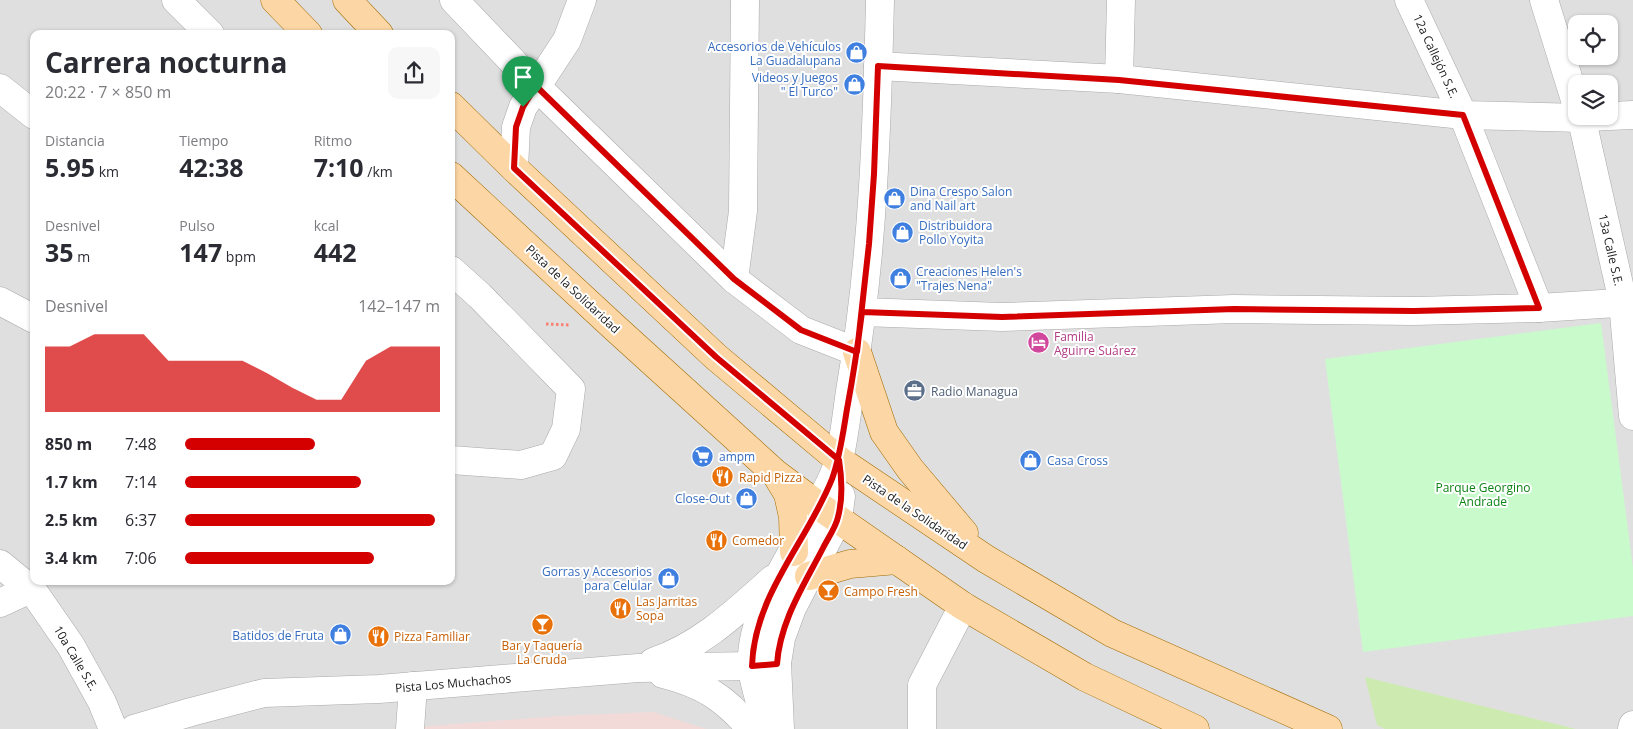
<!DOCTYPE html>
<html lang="es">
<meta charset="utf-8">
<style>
body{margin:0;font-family:"Open Sans",sans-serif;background:#f7f7f7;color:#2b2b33;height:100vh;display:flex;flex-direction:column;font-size:19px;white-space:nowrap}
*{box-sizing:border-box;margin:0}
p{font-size:16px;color:#7c7c81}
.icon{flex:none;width:28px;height:28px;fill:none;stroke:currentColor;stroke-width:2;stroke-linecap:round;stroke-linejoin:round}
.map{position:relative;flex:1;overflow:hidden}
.side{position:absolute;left:30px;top:30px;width:425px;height:555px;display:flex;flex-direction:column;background:#fff;border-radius:10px;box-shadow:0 1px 4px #0004}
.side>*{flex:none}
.buttons{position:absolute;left:1568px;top:15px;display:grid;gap:10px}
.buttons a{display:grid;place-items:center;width:50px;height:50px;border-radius:10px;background:#fff;box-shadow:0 1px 4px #0004;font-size:25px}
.pin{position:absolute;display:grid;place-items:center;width:42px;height:42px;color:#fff;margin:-51px -21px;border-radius:50% 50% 50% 0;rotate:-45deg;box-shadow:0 0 5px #0007}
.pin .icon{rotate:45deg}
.round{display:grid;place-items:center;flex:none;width:52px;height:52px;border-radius:10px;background:#f7f7f7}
.overview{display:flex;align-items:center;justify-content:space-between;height:85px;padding:0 15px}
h1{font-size:28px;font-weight:700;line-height:38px}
.metrics{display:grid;grid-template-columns:repeat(3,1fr);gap:8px;height:85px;padding:5px 15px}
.metrics div{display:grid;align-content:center}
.metrics b{font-size:25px;font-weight:700}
.metrics small{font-size:14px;font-weight:400}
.metrics p{font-size:14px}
.chart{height:140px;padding:10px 15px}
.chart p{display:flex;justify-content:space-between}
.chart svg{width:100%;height:90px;margin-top:5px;fill:#d40000;opacity:.7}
ul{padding:0 15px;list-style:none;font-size:16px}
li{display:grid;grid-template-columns:80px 60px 1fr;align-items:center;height:38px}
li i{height:12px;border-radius:6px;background:#d40000}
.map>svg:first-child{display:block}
</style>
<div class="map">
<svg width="1633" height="729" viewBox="0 0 1633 729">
<rect width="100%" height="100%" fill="#f2efe9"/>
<!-- residential -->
<path fill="#e0dfdf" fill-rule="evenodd" d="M0,0h1633v729h-1633zM1576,24h33v32h-33zM34,34h417v547h-417zM1576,84h33v32h-33z"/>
<!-- commercial -->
<path fill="#f2dad9" d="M653,712l53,17h-315l168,-13z"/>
<!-- grass -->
<path fill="#cdebb0" d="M1365,677l211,52h-191l-8,-4z"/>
<!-- park -->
<path fill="#c8facc" d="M1601,323l32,245v48l-270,36 -38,-293z"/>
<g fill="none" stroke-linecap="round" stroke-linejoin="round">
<defs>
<g id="minor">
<path d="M176,0l34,34"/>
<path d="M454,0l82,86 198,193 67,51 56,22"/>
<path d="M1409,0l54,115 76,193"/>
<path d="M1544,0l32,103"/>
<path d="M878,66l241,13 344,36 118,3 23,-2"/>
<path d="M1119,79l2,-79"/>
<path d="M0,88l34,27"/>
<path d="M1581,116l42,186 10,114"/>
<path d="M1609,116l24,-1"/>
<path d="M514,168l2,-41 7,-20 44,-67 15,-40"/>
<path d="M451,270l29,26 91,93 -5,40 -13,27 -32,9 -70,-5"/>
<path d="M734,279l9,-68 2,-211"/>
<path d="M0,301l34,18"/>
<path d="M862,312l140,5 232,-8 180,2 125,-3 94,-6"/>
<path d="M0,564l33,27 38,55 31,56 11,27"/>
<path d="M0,603l28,-13 5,1"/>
<path d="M653,662c48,-16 83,-50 120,-83"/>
<path d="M663,674c40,10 62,24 88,55"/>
<path d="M134,729l57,-17 73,-19 115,-4 259,-21 114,-2 25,-3"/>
<path d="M410,729l3,-43"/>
<path d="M768,729c-5,-20 -14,-41 -16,-62 -4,-55 47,-122 71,-170 6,-12 13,-24 16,-38 6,-24 8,-50 12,-74 22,-128 26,-256 29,-385"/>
<path d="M780,729l-3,-66 4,-25 11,-30 46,-89 3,-23"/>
<path d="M922,729v-44l41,-79"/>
<path d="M1632,729l1,-4"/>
</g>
<g id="major">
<path d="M275,0l33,34"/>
<path d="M347,0l32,34"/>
<path d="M451,106l63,62 202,189 123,103 147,99 126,74 216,96"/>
<path d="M451,176l163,151 162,147 43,32 144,100 122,71 110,52"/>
<path d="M857,352l27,80 26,37 54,64"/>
<path d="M777,476l11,18 5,23 1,35"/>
<path d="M809,576l41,-12 47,-4"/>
</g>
</defs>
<!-- minor casing -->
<use href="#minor" stroke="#a9a9a9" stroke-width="29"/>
<!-- major casing -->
<use href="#major" stroke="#a06b00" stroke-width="29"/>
<!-- path -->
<path stroke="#fa8072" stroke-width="3" stroke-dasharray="2.5 2.5" stroke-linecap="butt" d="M546,324l24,1"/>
<!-- minor -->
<use href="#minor" stroke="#fff" stroke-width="28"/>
<!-- major -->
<use href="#major" stroke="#fcd6a4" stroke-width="28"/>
</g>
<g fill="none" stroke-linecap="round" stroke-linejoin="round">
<defs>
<path id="route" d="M523,107l-7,20 -2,41 202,189 123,103c3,19 4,38 -1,57 -2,10 -10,21 -15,31 -19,37 -43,73 -46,116l-25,2c2,-71 55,-124 80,-187 8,-22 11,-46 15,-70 6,-32 11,-65 15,-97l140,5 232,-8 180,2 125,-3 -76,-193 -344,-35 -241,-14 -4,108 -5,70 -12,108 -56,-22 -67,-51 -198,-193 -13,21"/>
</defs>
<!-- route casing -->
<use href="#route" stroke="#fff" stroke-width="10"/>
<!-- route -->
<use href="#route" stroke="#d40000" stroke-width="6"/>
</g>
<!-- icons -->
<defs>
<symbol id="shop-disc" viewBox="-11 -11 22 22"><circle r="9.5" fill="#3f7fe0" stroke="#fff"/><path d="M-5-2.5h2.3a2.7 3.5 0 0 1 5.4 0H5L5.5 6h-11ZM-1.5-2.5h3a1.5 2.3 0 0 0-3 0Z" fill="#fff"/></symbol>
<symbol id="hotel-disc" viewBox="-11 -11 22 22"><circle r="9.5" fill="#d1479c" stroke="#fff"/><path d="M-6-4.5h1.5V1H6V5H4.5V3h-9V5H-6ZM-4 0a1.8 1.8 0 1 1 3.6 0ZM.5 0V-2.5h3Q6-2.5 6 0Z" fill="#fff"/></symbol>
<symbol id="office-disc" viewBox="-11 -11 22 22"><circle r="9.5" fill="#5c6f8a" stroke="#fff"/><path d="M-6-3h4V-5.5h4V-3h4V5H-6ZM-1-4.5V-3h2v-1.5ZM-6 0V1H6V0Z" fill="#fff"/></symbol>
<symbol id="supermarket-disc" viewBox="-11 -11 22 22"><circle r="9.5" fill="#3f7fe0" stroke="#fff"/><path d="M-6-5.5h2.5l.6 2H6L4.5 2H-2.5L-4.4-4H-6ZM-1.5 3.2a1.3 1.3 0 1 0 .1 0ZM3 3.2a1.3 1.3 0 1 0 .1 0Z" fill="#fff"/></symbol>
<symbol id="restaurant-disc" viewBox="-11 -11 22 22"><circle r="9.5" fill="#e8710a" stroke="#fff"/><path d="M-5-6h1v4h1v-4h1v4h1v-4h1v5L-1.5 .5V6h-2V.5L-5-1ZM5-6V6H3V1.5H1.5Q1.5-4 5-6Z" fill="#fff"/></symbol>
<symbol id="bar-disc" viewBox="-11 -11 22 22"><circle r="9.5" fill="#e8710a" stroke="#fff"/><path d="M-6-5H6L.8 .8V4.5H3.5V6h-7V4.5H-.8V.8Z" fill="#fff"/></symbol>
</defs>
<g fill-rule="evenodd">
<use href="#shop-disc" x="844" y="40" width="25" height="25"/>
<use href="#shop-disc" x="842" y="72" width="25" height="25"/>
<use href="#shop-disc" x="882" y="186" width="25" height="25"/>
<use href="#shop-disc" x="890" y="220" width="25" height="25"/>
<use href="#shop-disc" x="888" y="266" width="25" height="25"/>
<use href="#hotel-disc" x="1026" y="330" width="25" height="25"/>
<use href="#office-disc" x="902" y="378" width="25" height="25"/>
<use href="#supermarket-disc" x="690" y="444" width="25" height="25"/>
<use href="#shop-disc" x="1018" y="448" width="25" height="25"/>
<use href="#restaurant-disc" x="710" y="464" width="25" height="25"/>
<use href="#shop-disc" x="734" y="486" width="25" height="25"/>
<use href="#restaurant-disc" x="704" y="528" width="25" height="25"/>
<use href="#shop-disc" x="656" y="566" width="25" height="25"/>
<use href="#bar-disc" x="816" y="578" width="25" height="25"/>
<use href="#restaurant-disc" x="608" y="596" width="25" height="25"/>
<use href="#bar-disc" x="530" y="612" width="25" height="25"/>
<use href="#shop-disc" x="328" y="622" width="25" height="25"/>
<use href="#restaurant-disc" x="366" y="624" width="25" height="25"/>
</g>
<g text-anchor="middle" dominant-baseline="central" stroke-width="4" stroke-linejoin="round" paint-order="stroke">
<!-- shop labels -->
<g font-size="12" fill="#366cbe" stroke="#fff" text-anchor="end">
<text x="841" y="46">Accesorios de Vehículos<tspan x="841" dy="14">La Guadalupana</tspan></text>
<text x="838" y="77">Videos y Juegos<tspan x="838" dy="14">" El Turco"</tspan></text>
<text x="910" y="191" text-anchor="start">Dina Crespo Salon<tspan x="910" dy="14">and Nail art</tspan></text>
<text x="919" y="225" text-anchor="start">Distribuidora<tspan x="919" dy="14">Pollo Yoyita</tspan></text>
<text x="916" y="271" text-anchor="start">Creaciones Helen's<tspan x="916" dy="14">"Trajes Nena"</tspan></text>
<text x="719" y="456" text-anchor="start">ampm</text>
<text x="1047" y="460" text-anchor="start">Casa Cross</text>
<text x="730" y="498">Close-Out</text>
<text x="652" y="571">Gorras y Accesorios<tspan x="652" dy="14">para Celular</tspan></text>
<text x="324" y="635">Batidos de Fruta</text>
</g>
<!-- street labels -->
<g font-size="12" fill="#222" stroke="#fff">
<text transform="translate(1436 56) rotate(65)">12a Callejón S.E.</text>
<text transform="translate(1611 250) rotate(77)">13a Calle S.E.</text>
<text transform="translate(573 289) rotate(43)">Pista de la Solidaridad</text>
<text transform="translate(915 512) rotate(34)">Pista de la Solidaridad</text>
<text transform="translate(76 658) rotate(59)">10a Calle S.E.</text>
<text transform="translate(453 683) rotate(-5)">Pista Los Muchachos</text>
</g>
<!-- hotel labels -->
<g font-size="12" fill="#b23c85" stroke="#fff" text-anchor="start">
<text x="1054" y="336">Familia<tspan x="1054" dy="14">Aguirre Suárez</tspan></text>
</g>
<!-- service labels -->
<g font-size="12" fill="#4e5e75" stroke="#fff" text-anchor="start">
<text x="931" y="391">Radio Managua</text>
</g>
<!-- food labels -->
<g font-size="12" fill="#c56008" stroke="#fff" text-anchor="start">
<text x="739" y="477">Rapid Pizza</text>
<text x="732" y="540">Comedor</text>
<text x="844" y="591">Campo Fresh</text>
<text x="636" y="601">Las Jarritas<tspan x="636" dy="14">Sopa</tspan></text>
<text x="394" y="636">Pizza Familiar</text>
<text x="542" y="645" text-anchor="middle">Bar y Taquería<tspan x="542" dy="14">La Cruda</tspan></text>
</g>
<!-- park labels -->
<g font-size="12" fill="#0c8416" stroke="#fff">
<text x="1483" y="487">Parque Georgino<tspan x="1483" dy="14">Andrade</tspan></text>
</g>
</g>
</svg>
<div class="buttons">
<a><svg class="icon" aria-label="locate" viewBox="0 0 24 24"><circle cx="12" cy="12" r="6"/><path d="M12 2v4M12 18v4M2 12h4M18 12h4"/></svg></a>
<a><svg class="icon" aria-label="layers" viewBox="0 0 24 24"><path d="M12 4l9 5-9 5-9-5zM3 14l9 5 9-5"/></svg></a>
</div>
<div class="pin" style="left:523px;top:107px;background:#1e9e55"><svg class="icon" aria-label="arrive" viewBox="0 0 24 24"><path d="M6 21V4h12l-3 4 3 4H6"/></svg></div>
<section class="side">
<div class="overview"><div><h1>Carrera nocturna</h1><p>20:22 · 7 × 850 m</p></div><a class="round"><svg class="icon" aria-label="share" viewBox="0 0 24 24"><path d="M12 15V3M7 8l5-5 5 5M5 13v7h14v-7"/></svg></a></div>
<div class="metrics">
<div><p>Distancia</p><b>5.95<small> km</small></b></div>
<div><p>Tiempo</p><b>42:38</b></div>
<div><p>Ritmo</p><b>7:10<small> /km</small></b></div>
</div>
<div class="metrics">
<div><p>Desnivel</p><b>35<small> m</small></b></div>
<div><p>Pulso</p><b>147<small> bpm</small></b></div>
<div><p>kcal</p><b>442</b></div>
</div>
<div class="chart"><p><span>Desnivel</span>142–147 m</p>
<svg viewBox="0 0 160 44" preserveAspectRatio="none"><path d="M0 44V12L10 12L20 6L30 6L40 6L50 19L60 19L70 19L80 19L90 25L100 32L110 38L120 38L130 19L140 12L150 12L160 12V44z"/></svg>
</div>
<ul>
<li><b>850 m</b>7:48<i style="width:51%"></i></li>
<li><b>1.7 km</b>7:14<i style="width:69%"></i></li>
<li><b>2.5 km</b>6:37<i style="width:98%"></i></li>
<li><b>3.4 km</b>7:06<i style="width:74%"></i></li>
</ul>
</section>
</div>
